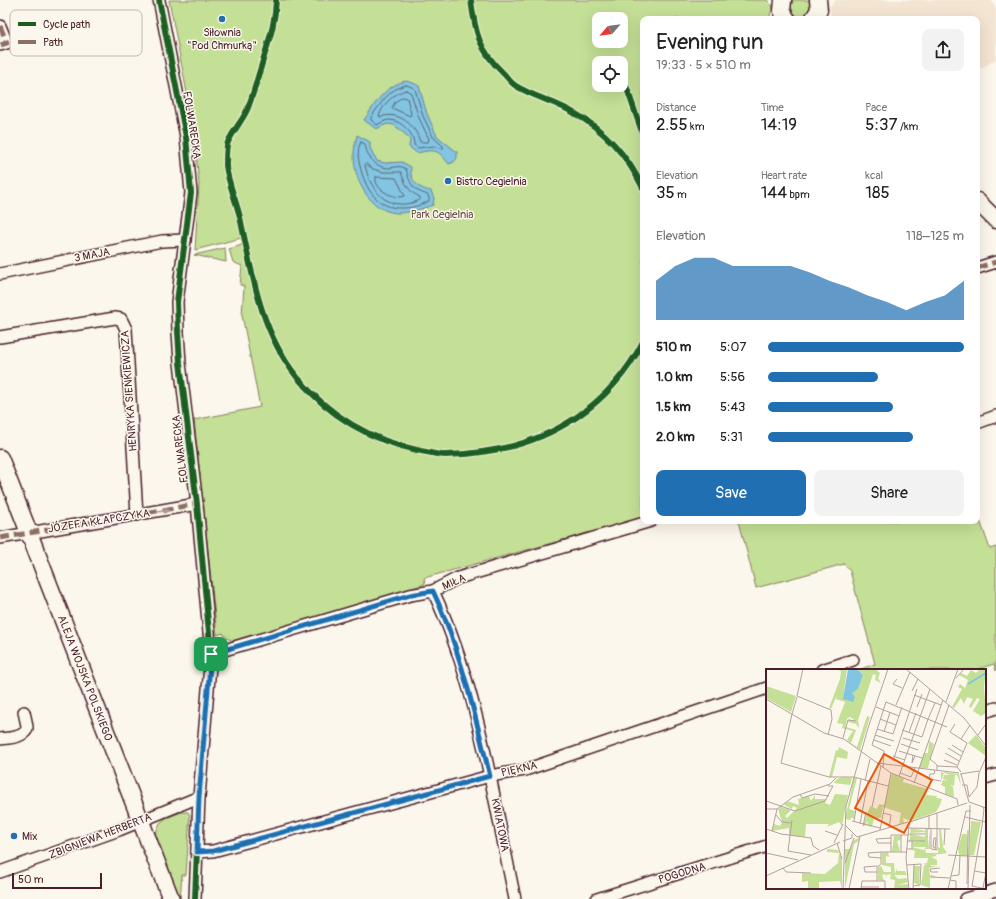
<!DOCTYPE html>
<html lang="en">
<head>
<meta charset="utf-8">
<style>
  :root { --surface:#fff; --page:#f2f2f2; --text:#202124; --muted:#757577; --accent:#1f6fb2 }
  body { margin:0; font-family:Pangolin,sans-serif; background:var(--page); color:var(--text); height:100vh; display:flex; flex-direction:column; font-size:15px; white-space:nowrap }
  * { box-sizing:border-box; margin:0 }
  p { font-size:13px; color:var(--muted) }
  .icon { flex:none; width:22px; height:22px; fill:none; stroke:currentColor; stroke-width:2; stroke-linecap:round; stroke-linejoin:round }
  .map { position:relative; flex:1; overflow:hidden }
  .panel { position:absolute; left:640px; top:16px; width:340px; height:508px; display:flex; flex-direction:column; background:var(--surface); border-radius:8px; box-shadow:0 4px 16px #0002 }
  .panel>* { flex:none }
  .needle { width:26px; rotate:242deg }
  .tools { position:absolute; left:592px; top:12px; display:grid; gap:8px }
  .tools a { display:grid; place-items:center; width:36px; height:36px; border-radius:8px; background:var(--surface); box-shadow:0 4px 16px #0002; font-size:20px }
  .scale { position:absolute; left:12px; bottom:10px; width:90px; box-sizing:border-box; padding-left:4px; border:2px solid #4a1f2b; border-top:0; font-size:11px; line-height:14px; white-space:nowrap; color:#4a1f2b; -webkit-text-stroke:3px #fbf7ec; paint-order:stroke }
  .pin { position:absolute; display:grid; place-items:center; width:34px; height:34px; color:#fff; margin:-17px; border-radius:8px; box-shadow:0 2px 6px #0006 }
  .round { display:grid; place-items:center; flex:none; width:42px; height:42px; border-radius:8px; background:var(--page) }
  .overview { display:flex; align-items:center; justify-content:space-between; height:68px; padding:0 16px }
  h1 { font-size:22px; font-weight:600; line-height:30px }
  .metrics { display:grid; grid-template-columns:repeat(3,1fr); gap:6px; height:68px; padding:4px 16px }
  .metrics div { display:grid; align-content:center }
  .metrics b { font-size:17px; font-weight:600 }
  .metrics small { font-size:11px; font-weight:400 }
  .metrics p { font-size:11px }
  .chart { height:112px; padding:8px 16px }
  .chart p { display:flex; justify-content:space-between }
  .chart svg { width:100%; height:72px; margin-top:4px; fill:var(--accent); opacity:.7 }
  .cta { display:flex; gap:8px; margin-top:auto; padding:8px 16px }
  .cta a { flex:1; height:46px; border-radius:8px; background:var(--accent); color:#fff; font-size:16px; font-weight:600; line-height:46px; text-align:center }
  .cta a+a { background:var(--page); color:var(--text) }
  ul { padding:0 16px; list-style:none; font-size:13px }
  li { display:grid; grid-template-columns:64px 48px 1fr; align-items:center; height:30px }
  li i { height:10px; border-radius:5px; background:var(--accent) }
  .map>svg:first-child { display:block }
  .built { fill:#f3e5d1 }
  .green { fill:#c4df96; stroke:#877f60; fill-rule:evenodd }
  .water { fill:#81c5e2; stroke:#6b8399 }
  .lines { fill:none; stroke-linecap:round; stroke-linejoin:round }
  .shore { stroke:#606174; stroke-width:1 }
  .street-casing { stroke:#4a1f2b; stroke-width:14 }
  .secondary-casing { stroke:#4a1f2b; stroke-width:19 }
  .street { stroke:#fbf7ec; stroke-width:11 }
  .secondary { stroke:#fbf7ec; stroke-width:16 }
  .quiet { stroke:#8d6e63; stroke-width:5; stroke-dasharray:10 5; stroke-linecap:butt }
  .cycleway-casing { stroke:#fbf7ec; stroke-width:8 }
  .cycleway { stroke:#1b5e20; stroke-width:6 }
  .oneway { fill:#ab9695 }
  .route-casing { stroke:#fff; stroke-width:8 }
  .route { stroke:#1f6fb2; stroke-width:5 }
  .poi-dot { fill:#1f6fb2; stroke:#fbf7ec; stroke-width:1.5 }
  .labels { text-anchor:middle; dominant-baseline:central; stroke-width:3; stroke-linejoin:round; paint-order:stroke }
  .poi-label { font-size:11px; fill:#4a1f2b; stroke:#fbf7ec; text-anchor:start }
  .street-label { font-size:11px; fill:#4a1f2b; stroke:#fbf7ec }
  .park-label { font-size:11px; fill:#684f46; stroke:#fbf7ec }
  .inset-river { fill:none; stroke:#81c5e2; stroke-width:2 }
  .inset-road { fill:none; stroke:#b4a19f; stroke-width:1 }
  .view { fill:#e8590c; fill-opacity:0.15; stroke:#e8590c; stroke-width:2 }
  .inset-edge { fill:none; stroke:#4a1f2b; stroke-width:2 }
  .key { fill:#fbf7ec; stroke:#c6b6b2; stroke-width:1 }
  .key-label { font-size:11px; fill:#4a1f2b }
</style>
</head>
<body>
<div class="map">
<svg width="996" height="899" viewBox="0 0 996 899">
  <rect width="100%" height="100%" fill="#fbf7ec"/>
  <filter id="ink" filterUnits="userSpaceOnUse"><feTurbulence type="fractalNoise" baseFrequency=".025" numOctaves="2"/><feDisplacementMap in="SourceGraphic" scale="8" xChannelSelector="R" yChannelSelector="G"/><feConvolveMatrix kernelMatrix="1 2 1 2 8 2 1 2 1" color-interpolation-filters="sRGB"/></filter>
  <g filter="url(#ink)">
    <!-- built -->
    <polygon class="built" points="836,0 991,0 996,9 996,59 977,71 977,19 831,19 830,6"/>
    <!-- green -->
    <g class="green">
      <path d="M169,0H767L773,6L769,19H643V518L424,578L425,584L237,642C232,640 225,639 223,633L217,635L194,420L260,407L242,315L244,286L240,285L242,266L233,262L229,249L242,245L241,238L195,250L199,184L194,129ZM599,19H621V41H599ZM599,63H621V85H599Z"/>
      <path d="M793,0H810L811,9C805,18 795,20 791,7Z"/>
      <polygon points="225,248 226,262 194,255"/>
      <polygon points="977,512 990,549 996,547 996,671 994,664 974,670 858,670 875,664 850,571 844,564 756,588 739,521 977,521"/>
      <polygon points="182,812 188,812 190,815 186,875 182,875 180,899 176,899 155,835 160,823 166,818"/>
    </g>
    <!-- water -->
    <g class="water">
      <path d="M406,81L413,83L419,86L427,114L437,136L457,152V158L454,162L449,164C437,149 436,149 417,153L409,147L410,140L404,133L394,125L387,124L376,129L364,120C376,103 384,86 406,81Z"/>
      <path d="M357,135L370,142V148L377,161L385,163L402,162L411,167C409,181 419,189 431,191L434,198L433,205C421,209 410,213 397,213C369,211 353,179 354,153C354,147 356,141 357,135Z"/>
    </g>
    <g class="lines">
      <!-- shore -->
      <g class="shore">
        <path d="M406,85L412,87L415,89L423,116L433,137L443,146V149L434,146L418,148L414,145C415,134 401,120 389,120C385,120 381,123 377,125L371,120V117C381,104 388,89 406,85Z"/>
        <path d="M406,90L411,93L419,118L429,139L428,142H420C416,126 399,110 381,117L379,116C383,104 394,93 406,90Z"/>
        <polygon points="403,97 407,98 411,114 410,116 392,108 395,102"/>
        <path d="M361,142L365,144C367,158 376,168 390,168C396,167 400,165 406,169C410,184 412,190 428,195L429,198V201C420,206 411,208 402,208C377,209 365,188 360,166C358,159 357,149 361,142Z"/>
        <path d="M366,164L373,169L383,172H401C405,183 408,192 420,197V200C390,213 371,194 365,165Z"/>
        <path d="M376,177L396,178L405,196C394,200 373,189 376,177Z"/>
      </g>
      <!-- street casing -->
      <g class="street-casing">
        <g id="street">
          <polyline points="159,0 186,137 191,193 177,302 178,332 180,363 197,504 211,654 199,797 195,899"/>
          <polyline points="0,26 7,43 0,45"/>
          <polyline points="977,268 996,262"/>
          <polyline points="0,274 162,241 185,240"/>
          <polyline points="0,337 115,318 121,319 126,329 137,515"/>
          <polyline points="977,423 996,416"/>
          <polyline points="0,538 197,504"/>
          <path d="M433,591C478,686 493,797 515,899"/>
          <polyline points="211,654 410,595 433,591 458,578 651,521"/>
          <polyline points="822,670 853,660"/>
          <polyline points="985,712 996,708"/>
          <path d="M0,739C7,738 25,738 27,728C27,724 25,717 24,712"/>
          <polyline points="985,778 996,775"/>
          <polyline points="197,852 213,851 490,776 525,770 767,688"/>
          <polyline points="0,872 119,830 199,797"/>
          <polyline points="597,899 767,846"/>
          <polyline points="966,899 996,890"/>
        </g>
      </g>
      <!-- secondary casing -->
      <g class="secondary-casing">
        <g id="secondary">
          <polyline points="783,0 782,11 787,19"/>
          <polyline points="813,19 819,10 818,0"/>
          <polyline points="977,201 996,220"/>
          <polyline points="0,458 171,899"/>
        </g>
      </g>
      <!-- street -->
      <use href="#street" class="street"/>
      <!-- secondary -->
      <use href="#secondary" class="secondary"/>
      <!-- quiet -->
      <g class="quiet">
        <polyline points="0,26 7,43 0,45"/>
        <polyline points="977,268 996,262"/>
        <polyline points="0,538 197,504"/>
        <polyline points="197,852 213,851 490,776"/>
      </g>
      <!-- cycleway casing -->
      <g class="cycleway-casing">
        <g id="cycleway">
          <polyline points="159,0 186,137 191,193 177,302 178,332 180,363 197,504 211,654 199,797 195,899"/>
          <path d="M276,0C275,27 268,42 261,67C256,82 253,96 247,110C243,120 229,136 227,145C226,151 226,160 226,166C228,182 236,201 240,217C252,273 260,331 297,377C329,416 372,441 421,451C429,452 437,455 445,455C457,455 470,454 482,452C552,443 610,405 643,342"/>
          <path d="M471,0C475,32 479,50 503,73C507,77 511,83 516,86C534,97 556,102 574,113C605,130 628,157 643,188"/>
          <polyline points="621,71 643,135"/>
        </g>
      </g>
      <!-- cycleway -->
      <use href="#cycleway" class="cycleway"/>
    </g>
    <!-- one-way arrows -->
    <defs><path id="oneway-solid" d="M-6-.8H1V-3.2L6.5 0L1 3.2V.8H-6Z"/></defs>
    <use class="oneway" href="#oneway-solid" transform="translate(163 511) rotate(-9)"/>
  </g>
  <g class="lines" filter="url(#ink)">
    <!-- route casing -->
    <g class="route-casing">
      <path id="route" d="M433,591C461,650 474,713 490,776L213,851L197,852L199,797L211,654L410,595Z"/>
    </g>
    <!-- route -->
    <use href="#route" class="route"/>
  </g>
  <!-- markers -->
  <g class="poi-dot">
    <circle cx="222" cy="19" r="4"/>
    <circle cx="448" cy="181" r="4"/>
    <circle cx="14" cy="836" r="4"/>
  </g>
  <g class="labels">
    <!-- poi labels -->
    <g class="poi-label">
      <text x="222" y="32" text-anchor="middle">Siłownia<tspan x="222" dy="13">"Pod Chmurką"</tspan></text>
      <text x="456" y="181">Bistro Cegielnia</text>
      <text x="22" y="836">Mix</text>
    </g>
    <!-- street labels -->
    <g class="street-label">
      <text transform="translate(192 125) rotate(81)">FOLWARECKA</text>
      <text transform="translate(92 255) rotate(-11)">3 MAJA</text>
      <text transform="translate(129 391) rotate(-94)">HENRYKA SIENKIEWICZA</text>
      <text transform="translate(180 449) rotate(-97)">FOLWARECKA</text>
      <text transform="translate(99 521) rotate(-9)">JÓZEFA KŁAPCZYKA</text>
      <text transform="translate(454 582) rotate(-24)">MIŁA</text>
      <text transform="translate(85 678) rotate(69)">ALEJA WOJSKA POLSKIEGO</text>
      <text transform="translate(519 769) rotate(-13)">PIĘKNA</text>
      <text transform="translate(500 825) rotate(79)">KWIATOWA</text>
      <text transform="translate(100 836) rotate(-21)">ZBIGNIEWA HERBERTA</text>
      <text transform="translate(682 873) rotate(-17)">POGODNA</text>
    </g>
    <!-- park labels -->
    <g class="park-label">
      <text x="442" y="214">Park Cegielnia</text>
    </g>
  </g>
  <!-- overview -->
  <g transform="translate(766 669)">
    <rect width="220" height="220" fill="#fbf7ec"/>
    <path d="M68,0H81L78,22L85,33L89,28L81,23L92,20L97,6L91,0H109L114,4L112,9L115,14L109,11L110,6L107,5L92,51L93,59L90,55L82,53L83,50L91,53L84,48L81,50L79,60L76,59L77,55L71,54L79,33L70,30L71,26L65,40L63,39L74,10L75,2ZM214,0H220L218,18L220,44L215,47L207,42L214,30L211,29L205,39L203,37L207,30L201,28L198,35L195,29L188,39L186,38L196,20L192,18L194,15L199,19L202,11L193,6L195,4L201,7L205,1L210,4ZM0,17L30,27L25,43L0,29ZM101,47L104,48L94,81L81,71L87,62L80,60V58L90,61L85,74L91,78ZM210,66L220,79V87L202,74ZM163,72L168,75L162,99H153L158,84H162ZM73,78L82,83L81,90L71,88L66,108H63L70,81L72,82ZM175,103L178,104L179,103L191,105H193L195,116L191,106H189L188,117L184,116L187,118L188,128L179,125V118L175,116L177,111L183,112L177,110L178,106H184L178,104L175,112ZM126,104L138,109L137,113L162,120L160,126L171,127L170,129L176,130L174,136L170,143L145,152L137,149L138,154L133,155L135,144L117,138L115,149H108L106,158L102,157L101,151L100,157L97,156L104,137L111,140L113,135L118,136ZM78,108L86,109L84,116L68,114L71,110ZM88,109H91L83,140L89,142L88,149H85L84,151L79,150ZM69,125L82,126L76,157L73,153L61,158L63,155H40L39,168L23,166V159L6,162L8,155L14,157L16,153L12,140L15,138L25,141L19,147L21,149L31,139L27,137L26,140L18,136L21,132L33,136L32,130L43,127L45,132L49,126V130H60L62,127L59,134L64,136ZM205,152L215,153L208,186H203ZM145,159L159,162V160H164L162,161V179L164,162V180H159L160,184H172V178L174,179L173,160H175L177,178L181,184L148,189L149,182L146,181V178L158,181L160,178H147L146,173H158L143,172L144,169L158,170L144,169V165L159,168V163L144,164ZM196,165H201V187L193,186L192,180ZM128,167H135L134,171L131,172L134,182L127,183L126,182ZM93,169L94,171L88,175L79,220V180H84L88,171ZM61,180L72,181L76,190V220L74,212L53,213V220H42V212L36,213V204L59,205L72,194L73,184L61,183ZM122,183L123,188L120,187V194H128L129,205L131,199V202H139L141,206H128L132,210L141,209L142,213L132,216L142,215V219L128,220L129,211L124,210L125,205L120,206L121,210L119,205L116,206L118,212L112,211V198L115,197L118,203H125V198L116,196V184ZM170,185V187L165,188L171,191V196H165V194V197H172L163,199L164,206L170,207L164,209V219L155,216L158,196L161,195H156L161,194L162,189H148ZM148,197H154L153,216L148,214Z" fill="#c4df96"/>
    <path d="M82,0H91L97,6L92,20L86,24L89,28L87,33L77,30Z" fill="#81c5e2"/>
    <path class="inset-river" d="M202,15L220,4"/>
    <path class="inset-road" d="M37,0L31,27L65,41L66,50L62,66M140,0L198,49L220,77M190,9L198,0M131,10L127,15L136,19M146,22L152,10M148,26L175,36M0,30L58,64L78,70L125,104L191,130L192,136M180,33L192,0M130,36L144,3M110,38L133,47M151,38L156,25M26,45L15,94L63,108H88L122,117M26,45L31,28M114,50L130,56M162,50L169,34M189,55L184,63L201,74L191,98M111,60L127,65L136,38M136,61L156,68L162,50M118,63L124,43M143,63L150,44M109,66L128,72M212,66L220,55M77,69L82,51L90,52M137,69L154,74M195,70L204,56M108,71L125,77M135,75L152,81M186,76L197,83M182,79L195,87M133,82L156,89M179,84L193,92M147,86L146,94L149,87M127,87L139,91M178,91L191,96M127,92L151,20M111,94L193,104M171,97L191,98L195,103M117,99L118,82L106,76L120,33L181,58M169,101L168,105H164L163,110L175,112M171,101V96L164,90L183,36M134,104L145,108L149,99M194,105L213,102M195,105L203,133M133,107L164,20M99,112L104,90M148,114L177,31M196,116H201L203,128L211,118M211,118L213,104L220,88M34,125L36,129L49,125L63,127M0,132L29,142M203,133L220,139M106,138L115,97M0,140H11L27,128L64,115L70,109M29,142L59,132L67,117H62M117,144L125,146L123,159M10,146L16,153L25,154M199,148L220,153M26,151L22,182L45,186M86,152L114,159M88,152L95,110M144,153L201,134M94,155L102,112M79,156L91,168M97,157L100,143M143,159L184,160M163,159V146M165,159V180L171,181V144M0,160L15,165L45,169L47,177L53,181M114,161L125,104M6,162L11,140M59,162L71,166M143,165H159M91,168L142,153M77,172L86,169V165M142,172H159M68,174L77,155M71,174L76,190M125,174H112L110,170L125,169M178,176L179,160M141,180H146V172M169,181L170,169H168L167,178L169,179M125,183V166H143M135,183V166M0,184L32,191M182,186L220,188M115,189L103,188L102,184L115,183M79,194L88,169M141,196L155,195L154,216L147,217M17,199L20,203L45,204M208,202L220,204M111,203H99L98,198L111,197M172,203H165L164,200L174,199M0,207L74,173M185,207L193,206L194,187M165,208L184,209M184,211L190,212V220M111,212V198L115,195V183H141M201,215L202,161M206,217L216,157L218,140L216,137M206,217L220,220M95,218H113M217,219L220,203M77,220L80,137L102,59L122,0M83,220L94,167M95,220L96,212H119V220M143,220L140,189L143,155M147,220L148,195M182,220L200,142H205M202,220L204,136"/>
    <path class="view" d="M118,85L166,111L138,164L89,139Z"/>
    <rect width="220" height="220" class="inset-edge"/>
  </g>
  <!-- legend -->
  <rect x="10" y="10" width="132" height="46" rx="6" class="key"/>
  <rect x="18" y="22" width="18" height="4" fill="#1b5e20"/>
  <rect x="18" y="40" width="18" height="4" fill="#8d6e63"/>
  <g class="key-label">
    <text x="43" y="28">Cycle path</text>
    <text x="43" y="46">Path</text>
  </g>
</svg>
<div class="tools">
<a><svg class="needle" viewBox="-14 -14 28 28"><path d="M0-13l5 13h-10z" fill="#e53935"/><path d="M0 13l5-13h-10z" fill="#757577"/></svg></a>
<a><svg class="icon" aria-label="locate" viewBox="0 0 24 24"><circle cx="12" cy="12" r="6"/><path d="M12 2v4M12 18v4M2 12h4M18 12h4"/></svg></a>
</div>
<div class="scale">50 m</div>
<div class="pin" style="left:211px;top:654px;background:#1e9e55"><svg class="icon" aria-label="arrive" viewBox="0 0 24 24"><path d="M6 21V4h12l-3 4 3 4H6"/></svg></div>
<section class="panel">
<div class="overview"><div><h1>Evening run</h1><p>19:33 · 5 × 510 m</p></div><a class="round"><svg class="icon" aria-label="share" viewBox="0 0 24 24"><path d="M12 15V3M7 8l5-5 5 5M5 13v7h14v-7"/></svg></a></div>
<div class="metrics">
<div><p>Distance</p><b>2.55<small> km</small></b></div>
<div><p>Time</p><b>14:19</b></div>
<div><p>Pace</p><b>5:37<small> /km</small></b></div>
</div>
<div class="metrics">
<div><p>Elevation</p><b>35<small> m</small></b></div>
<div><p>Heart rate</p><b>144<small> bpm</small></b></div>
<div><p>kcal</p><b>185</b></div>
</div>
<div class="chart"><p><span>Elevation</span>118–125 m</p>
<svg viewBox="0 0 160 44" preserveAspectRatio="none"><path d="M0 44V20L10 11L20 6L30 6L40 11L50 11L60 11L70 11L80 15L90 20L100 24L110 29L120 33L130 38L140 33L150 29L160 20V44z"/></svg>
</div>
<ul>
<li><b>510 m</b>5:07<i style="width:100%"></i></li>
<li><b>1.0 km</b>5:56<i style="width:56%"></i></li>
<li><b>1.5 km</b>5:43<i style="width:64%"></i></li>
<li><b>2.0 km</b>5:31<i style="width:74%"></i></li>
</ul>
<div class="cta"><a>Save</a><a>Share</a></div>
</section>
</div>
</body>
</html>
